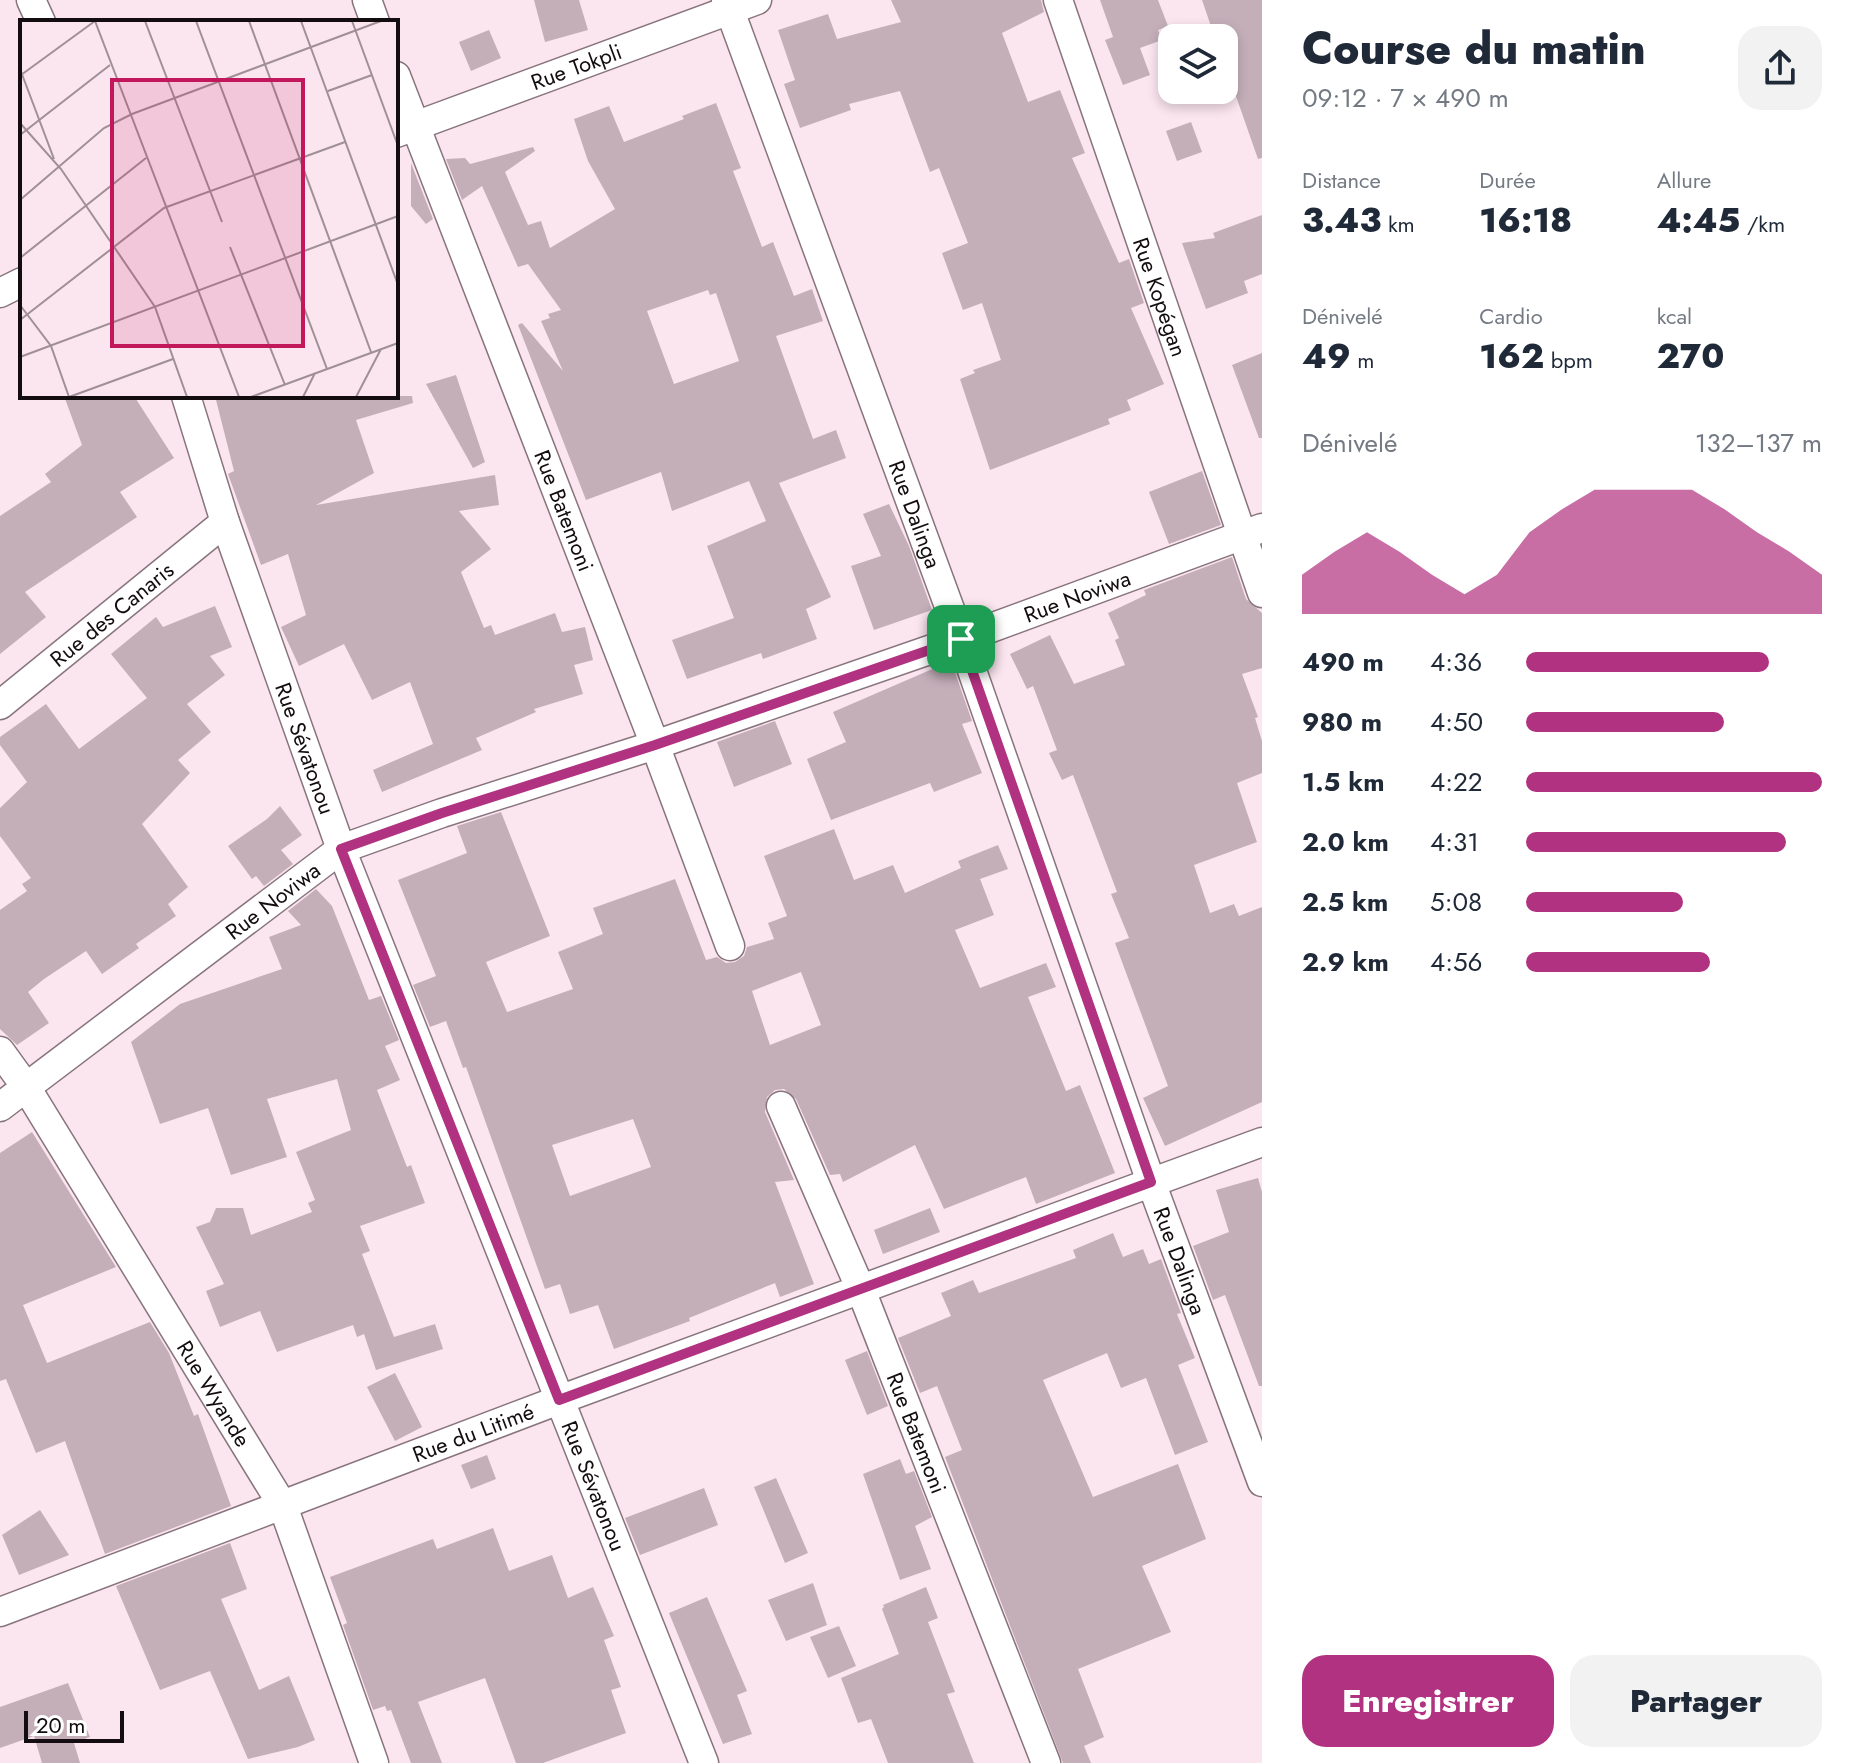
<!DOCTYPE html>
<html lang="fr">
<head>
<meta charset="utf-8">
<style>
  :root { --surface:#fff; --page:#f2f2f3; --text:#1f2937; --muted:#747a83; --accent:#b13280 }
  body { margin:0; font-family:Jost,sans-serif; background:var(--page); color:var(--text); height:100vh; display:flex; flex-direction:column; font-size:30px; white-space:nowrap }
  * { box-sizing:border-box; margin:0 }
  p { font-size:26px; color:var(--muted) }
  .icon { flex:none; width:44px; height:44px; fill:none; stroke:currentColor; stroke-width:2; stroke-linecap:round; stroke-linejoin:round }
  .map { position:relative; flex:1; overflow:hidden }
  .side { display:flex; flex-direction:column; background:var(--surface); width:600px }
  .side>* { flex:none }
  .buttons { position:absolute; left:1158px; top:24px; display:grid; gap:16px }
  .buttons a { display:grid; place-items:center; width:80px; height:80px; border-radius:16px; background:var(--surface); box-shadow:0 4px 12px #0003; font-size:40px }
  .scale { position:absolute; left:24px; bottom:20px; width:100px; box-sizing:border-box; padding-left:8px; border:4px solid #140d10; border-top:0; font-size:22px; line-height:28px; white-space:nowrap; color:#140d10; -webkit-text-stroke:6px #fff; paint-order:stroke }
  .pin { position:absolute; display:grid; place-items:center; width:68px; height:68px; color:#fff; margin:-34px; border-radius:16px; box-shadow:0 4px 12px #0006 }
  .round { display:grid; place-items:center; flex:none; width:84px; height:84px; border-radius:24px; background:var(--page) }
  .summary { display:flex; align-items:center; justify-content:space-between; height:136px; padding:0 40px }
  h1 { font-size:44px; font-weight:800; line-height:60px }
  .stats { display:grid; grid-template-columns:repeat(3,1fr); gap:12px; height:136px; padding:8px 40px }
  .stats div { display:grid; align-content:center }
  .stats b { font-size:34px; font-weight:800 }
  .stats small { font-size:22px; font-weight:400 }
  .stats p { font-size:22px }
  .chart { height:224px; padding:16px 40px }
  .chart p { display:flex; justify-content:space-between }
  .chart svg { width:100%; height:144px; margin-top:8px; fill:var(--accent); opacity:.7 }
  .button { display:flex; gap:16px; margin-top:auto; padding:16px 40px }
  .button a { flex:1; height:92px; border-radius:24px; background:var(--accent); color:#fff; font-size:32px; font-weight:800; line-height:92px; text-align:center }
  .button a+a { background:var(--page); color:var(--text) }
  ul { padding:0 40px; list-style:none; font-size:26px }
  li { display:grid; grid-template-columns:128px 96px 1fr; align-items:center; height:60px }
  li i { height:20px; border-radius:10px; background:var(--accent) }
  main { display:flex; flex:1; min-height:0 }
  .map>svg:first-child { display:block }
  .building { fill:#c4afb9; fill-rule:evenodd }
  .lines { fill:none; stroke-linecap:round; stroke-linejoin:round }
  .street-casing { stroke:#87747d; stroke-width:31 }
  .street { stroke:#fff; stroke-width:28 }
  .route-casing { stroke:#fff; stroke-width:16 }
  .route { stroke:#b13280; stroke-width:10 }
  .labels { text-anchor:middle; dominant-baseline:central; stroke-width:7; stroke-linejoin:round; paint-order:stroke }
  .street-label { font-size:22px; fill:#140d10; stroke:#fff }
  .inset-road { fill:none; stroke:#9f8f96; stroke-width:2 }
  .view { fill:#c2185b; fill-opacity:0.15; stroke:#c2185b; stroke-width:4 }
  .inset-edge { fill:none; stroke:#140d10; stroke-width:4 }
</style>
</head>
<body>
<main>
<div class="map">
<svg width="1262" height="1763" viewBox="0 0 1262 1763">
  <rect width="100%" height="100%" fill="#fbe5ef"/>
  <!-- building -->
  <g class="building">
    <polygon points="534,0 579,0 588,30 545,42"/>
    <polygon points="891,0 1041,0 1044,12 1002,33 1028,102 1060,90 1085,153 1072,158 1119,263 1129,259 1144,303 1131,308 1164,384 1127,400 1131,410 1108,419 1110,424 990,470 960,379 975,373 973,370 1001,360 982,303 963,310 942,253 968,243 939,168 930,172 900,91 849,104 851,110 800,128 784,84 795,80 778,30 828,14 837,39 901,22"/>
    <polygon points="1100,0 1158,0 1168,26 1158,30 1162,40 1140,48 1150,75 1123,85 1105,40 1113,37"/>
    <polygon points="1202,0 1262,0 1262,158 1258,159 1224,62 1224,38 1215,38"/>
    <polygon points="489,30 501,58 471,71 459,42"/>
    <path d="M716,103L741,168L733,171L762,247L773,242L794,296L812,289L823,321L776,336L813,439L836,430L846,458L779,483L831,597L806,609L817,639L763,659L761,653L687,679L672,640L734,618L707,546L766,521L749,481L672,511L661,472L586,500L518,325L522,323L563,371L541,321L550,318L548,314L561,310L528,264L518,267L482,186L462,200L446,159L465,158L470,164L533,147L535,151L505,172L528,225L541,221L550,248L615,209L588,161L574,119L609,106L624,142L684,119L682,116ZM708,290L710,295L716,293L739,361L674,384L647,311Z"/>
    <polygon points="1191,122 1202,152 1177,161 1166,131"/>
    <polygon points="411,163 433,219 426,224 411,206"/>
    <polygon points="1262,215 1262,274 1244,281 1248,293 1206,309 1182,243 1215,238 1213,233"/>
    <polygon points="1262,353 1262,438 1259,438 1232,365"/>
    <polygon points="456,375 485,462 473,468 426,384"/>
    <polygon points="64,396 134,396 174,458 120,492 137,517 25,592 46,617 0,654 0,516 51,482 45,474 82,445"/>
    <polygon points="215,396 412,396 413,403 356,420 374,473 316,505 495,475 499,505 459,511 491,549 461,572 484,628 491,625 495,635 555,613 562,632 585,627 593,660 574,665 583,694 534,709 536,712 476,738 482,750 382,792 373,770 433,744 410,682 372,700 344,644 299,666 281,627 306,615 288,554 261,565 228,474 234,471"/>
    <polygon points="1202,471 1221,525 1169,544 1149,492"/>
    <polygon points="889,504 909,546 932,610 874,630 851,566 881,556 863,514"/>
    <polygon points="1232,557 1246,599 1262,613 1262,668 1242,674 1258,717 1255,718 1262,741 1262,773 1237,783 1257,842 1194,865 1210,913 1234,904 1239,916 1262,907 1262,1102 1165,1146 1143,1098 1168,1086 1115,943 1129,938 1111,894 1117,892 1073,775 1062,780 1049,753 1057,750 1033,686 1027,689 1010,654 1050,635 1074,684 1125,665 1115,640 1119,638 1108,613 1146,595 1144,590"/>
    <polygon points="215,606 232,647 210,656 225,675 187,704 211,732 178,760 190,773 142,824 188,887 168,904 176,916 136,944 139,948 102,974 86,951 44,979 28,992 49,1023 17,1045 0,1029 0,910 27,891 22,884 31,878 0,836 0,808 27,782 0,745 0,737 46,704 79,749 147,698 111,654 156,617 163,627"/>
    <polygon points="951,661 972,721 962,724 982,773 934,792 930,783 831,820 807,759 846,742 833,712"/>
    <polygon points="775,721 792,764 734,787 717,742"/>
    <polygon points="280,806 302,835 281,850 293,864 264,886 256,876 252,879 228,846 267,819"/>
    <path d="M501,812L550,936L486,962L507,1012L573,989L558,952L603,934L593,908L675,879L706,960L717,957L726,963L735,962L744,956L747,947L774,939L768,923L787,916L764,856L834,829L854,880L893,865L905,893L961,868L958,861L998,845L1008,869L980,879L994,915L955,930L980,988L1046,963L1056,987L1028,997L1066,1091L1080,1085L1115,1173L1036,1204L1026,1177L944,1209L915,1145L843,1182L840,1174L830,1175L796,1099L784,1089L775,1090L767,1097L765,1112L794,1180L775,1182L814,1284L780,1297L775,1283L689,1318L690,1321L614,1349L598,1305L570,1314L560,1284L545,1289L466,1067L463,1068L446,1021L430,1027L413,985L436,976L398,880L467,853L457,826ZM801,972L821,1025L770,1045L752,991ZM633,1119L651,1167L570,1196L552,1145Z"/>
    <polygon points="316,889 332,906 369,1000 381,996 399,1040 385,1046 400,1080 377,1090 407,1167 411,1165 425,1203 360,1226 370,1251 362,1254 394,1337 435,1324 443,1349 376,1370 364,1334 357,1337 353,1325 277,1352 260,1311 220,1327 206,1291 224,1284 196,1227 210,1222 216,1208 243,1208 251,1235 312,1212 308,1203 315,1200 296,1152 351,1130 337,1079 267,1099 287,1157 231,1175 208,1108 160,1124 131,1042 180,1004 282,969 269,937 301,925 288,911"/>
    <polygon points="32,1132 116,1267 23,1305 47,1363 150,1322 169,1353 194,1416 198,1414 231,1506 105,1554 65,1441 36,1453 6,1379 0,1381 0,1153"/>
    <polygon points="1258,1178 1262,1192 1262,1386 1259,1386 1225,1295 1213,1300 1193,1246 1229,1232 1216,1190"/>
    <polygon points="930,1208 940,1232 883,1254 874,1230"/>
    <polygon points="1113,1233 1123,1257 1143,1249 1149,1264 1161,1259 1181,1313 1177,1314 1195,1358 1178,1365 1208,1442 1175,1455 1146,1378 1121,1388 1107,1353 1043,1380 1093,1497 1178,1464 1206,1539 1142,1566 1171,1632 1078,1669 1104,1737 1084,1746 1091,1763 1063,1763 945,1457 962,1450 937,1386 920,1393 898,1338 951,1316 941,1293 973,1280 979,1293 1076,1258 1073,1250"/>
    <polygon points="867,1351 888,1406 867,1415 845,1360"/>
    <polygon points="395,1373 422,1427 395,1441 367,1387"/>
    <polygon points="487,1455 496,1479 471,1489 461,1465"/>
    <polygon points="900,1459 906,1474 914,1471 932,1517 915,1526 931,1569 900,1580 863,1474"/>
    <polygon points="776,1478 808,1553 785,1563 754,1487"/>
    <polygon points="704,1488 718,1525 640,1555 625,1518"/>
    <polygon points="40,1510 69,1555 19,1575 2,1535"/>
    <polygon points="493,1528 509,1571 552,1555 568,1598 593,1587 614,1636 604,1640 621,1687 611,1690 626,1733 543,1763 516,1763 485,1678 418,1702 442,1763 411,1763 391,1710 387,1711 385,1706 373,1710 343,1625 347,1623 330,1577 433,1539 437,1549"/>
    <polygon points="230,1543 247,1589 221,1599 259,1690 289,1676 315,1740 298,1747 248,1759 210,1671 160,1690 116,1586"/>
    <polygon points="813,1583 827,1625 786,1641 768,1600"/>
    <polygon points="926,1587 938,1618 928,1622 955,1692 947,1694 974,1763 888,1763 871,1719 858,1723 841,1678 899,1654 882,1609 884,1607 883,1605"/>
    <polygon points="707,1597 747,1691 737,1695 752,1734 723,1744 669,1613"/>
    <polygon points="839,1626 856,1666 828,1678 810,1637"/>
    <polygon points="68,1683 90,1737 74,1743 80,1763 42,1763 34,1736 0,1748 0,1707"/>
  </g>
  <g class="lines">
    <!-- street casing -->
    <g class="street-casing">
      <g id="street">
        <polyline points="31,0 41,22"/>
        <polyline points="367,0 375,22"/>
        <path id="s1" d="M726,0L961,639L1151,1182L1262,1482"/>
        <path id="s2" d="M1058,0L1262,593"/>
        <path id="s3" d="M396,76L655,745L730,946"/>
        <path id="s4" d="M396,133L757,0"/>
        <polyline points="0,293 22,282"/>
        <path id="s5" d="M186,396L225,522L341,849L704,1763"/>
        <path id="s6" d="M0,705L225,522"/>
        <path id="s7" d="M0,1051L26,1087L283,1506L374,1763"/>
        <path id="s8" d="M781,1106L861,1290L1046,1763"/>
        <path id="s9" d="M0,1107L341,849L442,813L655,745L961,639L1262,528"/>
        <path id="s10" d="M0,1612L559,1400L1262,1142"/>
      </g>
    </g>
    <!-- street -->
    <use href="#street" class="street"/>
  </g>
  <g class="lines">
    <!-- route casing -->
    <g class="route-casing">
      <polygon id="route" points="961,639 1151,1182 559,1400 341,849 442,813 655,745"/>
    </g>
    <!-- route -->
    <use href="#route" class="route"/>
  </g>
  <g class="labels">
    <!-- street labels -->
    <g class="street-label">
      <text stroke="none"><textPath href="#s4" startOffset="192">Rue Tokpli</textPath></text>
      <text stroke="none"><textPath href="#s2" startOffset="314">Rue Kopégan</textPath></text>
      <text stroke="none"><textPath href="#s3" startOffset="466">Rue Batemoni</textPath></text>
      <text stroke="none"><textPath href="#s1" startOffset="548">Rue Dalinga</textPath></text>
      <text stroke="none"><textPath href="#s9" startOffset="1206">Rue Noviwa</textPath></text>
      <text stroke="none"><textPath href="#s6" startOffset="144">Rue des Canaris</textPath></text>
      <text stroke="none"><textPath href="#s5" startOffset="372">Rue Sévatonou</textPath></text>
      <text stroke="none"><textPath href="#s9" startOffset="342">Rue Noviwa</textPath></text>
      <text stroke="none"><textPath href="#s1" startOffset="1340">Rue Dalinga</textPath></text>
      <text stroke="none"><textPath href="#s7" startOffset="404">Rue Wyande</textPath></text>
      <text stroke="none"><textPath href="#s10" startOffset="506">Rue du Litimé</textPath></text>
      <text stroke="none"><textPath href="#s8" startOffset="354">Rue Batemoni</textPath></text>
      <text stroke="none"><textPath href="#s5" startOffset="1164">Rue Sévatonou</textPath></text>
    </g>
  </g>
  <!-- overview -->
  <g transform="translate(20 20)">
    <rect width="378" height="378" fill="#fbe5ef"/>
    <path class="inset-road" d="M75,1L219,377M125,1L202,202M176,1L307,349M229,1L351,332M281,1L378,265M332,1L378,126M0,49L34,139M1,55L75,1M308,71L352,55M0,103L41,149L135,287L167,377M0,115L90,45M0,180L84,108L112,94L361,1M210,227L265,365M0,238L126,138M0,285L31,326L49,377M0,300L144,188L325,122M0,337L378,196M49,377L153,339M231,377L378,323M283,377L295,353M336,377L361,329"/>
    <path class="view" d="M92,60H283V326H92Z"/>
    <rect width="378" height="378" class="inset-edge"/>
  </g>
</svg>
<div class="buttons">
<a><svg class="icon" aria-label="layers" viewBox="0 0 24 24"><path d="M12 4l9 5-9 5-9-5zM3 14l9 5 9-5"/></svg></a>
</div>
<div class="scale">20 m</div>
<div class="pin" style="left:961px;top:639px;background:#1e9e55"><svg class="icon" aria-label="arrive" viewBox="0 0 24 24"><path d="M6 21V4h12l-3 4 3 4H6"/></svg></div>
</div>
<section class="side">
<div class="summary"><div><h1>Course du matin</h1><p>09:12 · 7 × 490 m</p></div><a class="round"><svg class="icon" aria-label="share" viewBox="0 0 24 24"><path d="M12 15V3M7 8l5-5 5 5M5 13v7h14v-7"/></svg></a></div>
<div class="stats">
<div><p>Distance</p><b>3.43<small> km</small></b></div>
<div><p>Durée</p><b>16:18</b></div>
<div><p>Allure</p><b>4:45<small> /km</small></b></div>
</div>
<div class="stats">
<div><p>Dénivelé</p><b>49<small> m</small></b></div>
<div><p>Cardio</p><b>162<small> bpm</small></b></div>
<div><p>kcal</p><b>270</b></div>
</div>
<div class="chart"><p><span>Dénivelé</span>132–137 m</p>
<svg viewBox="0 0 160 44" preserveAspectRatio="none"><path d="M0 44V32L10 25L20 19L30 25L40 32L50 38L60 32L70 19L80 12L90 6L100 6L110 6L120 6L130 12L140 19L150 25L160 32V44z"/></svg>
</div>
<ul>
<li><b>490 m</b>4:36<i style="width:82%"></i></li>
<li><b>980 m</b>4:50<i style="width:67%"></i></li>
<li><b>1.5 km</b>4:22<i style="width:100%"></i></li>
<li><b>2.0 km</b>4:31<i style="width:88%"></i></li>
<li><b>2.5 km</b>5:08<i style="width:53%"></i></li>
<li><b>2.9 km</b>4:56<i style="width:62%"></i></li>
</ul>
<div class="button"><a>Enregistrer</a><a>Partager</a></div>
</section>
</main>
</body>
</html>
